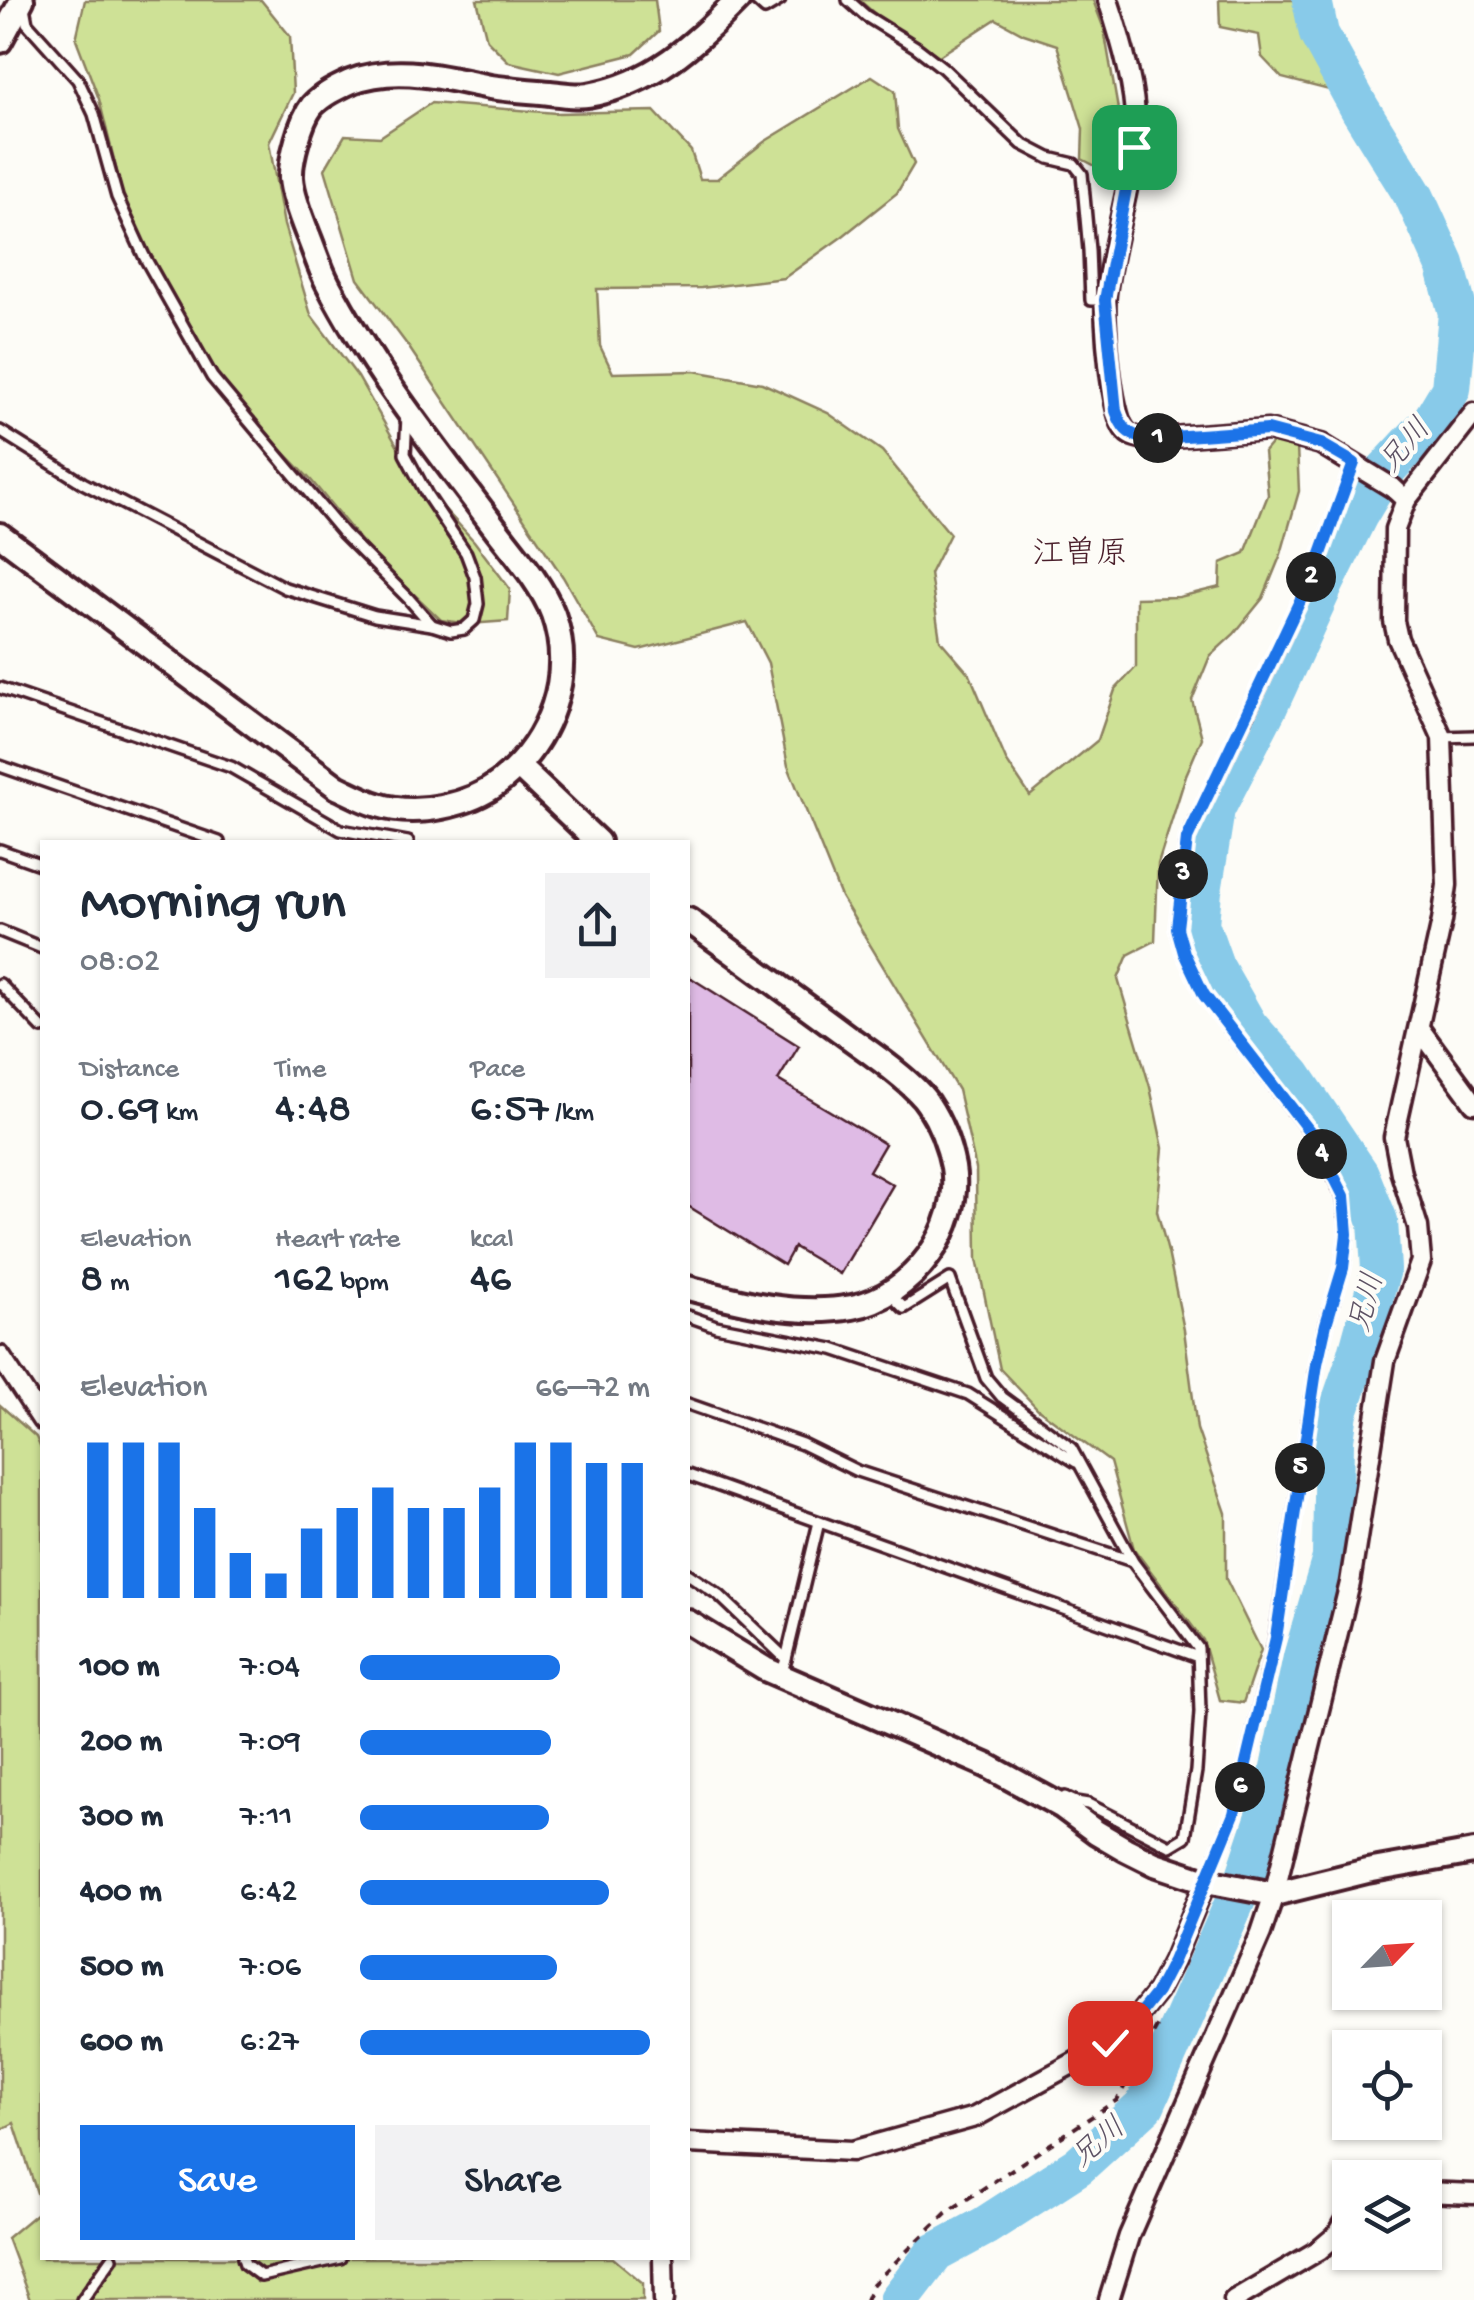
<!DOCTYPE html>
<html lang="en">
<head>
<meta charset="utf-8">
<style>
  :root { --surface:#fff; --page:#f2f2f3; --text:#1f2937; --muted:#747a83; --accent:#1a73e8 }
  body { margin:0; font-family:"Gochi Hand","Klee One",sans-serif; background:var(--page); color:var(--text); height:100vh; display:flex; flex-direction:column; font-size:38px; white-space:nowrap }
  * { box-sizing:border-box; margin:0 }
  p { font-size:32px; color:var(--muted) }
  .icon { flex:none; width:55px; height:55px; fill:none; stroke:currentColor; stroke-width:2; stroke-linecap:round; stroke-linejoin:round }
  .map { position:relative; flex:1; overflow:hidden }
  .side { position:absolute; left:40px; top:840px; width:650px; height:1420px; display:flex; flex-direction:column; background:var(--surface); border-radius:0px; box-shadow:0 2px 8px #0004 }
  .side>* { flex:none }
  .needle { width:65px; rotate:65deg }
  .fabs { position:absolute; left:1332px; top:1900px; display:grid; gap:20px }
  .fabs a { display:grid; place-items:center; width:110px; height:110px; border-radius:0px; background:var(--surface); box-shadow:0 2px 8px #0004; font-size:50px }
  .pin { position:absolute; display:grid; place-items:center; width:85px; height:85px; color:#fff; margin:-42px; border-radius:20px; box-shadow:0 5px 15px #0006 }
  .km { position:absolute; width:50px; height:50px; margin:-25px; border-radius:50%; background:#222; color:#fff; font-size:28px; line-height:50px; text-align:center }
  .round { display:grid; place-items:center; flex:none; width:105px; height:105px; border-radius:0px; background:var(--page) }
  .headline { display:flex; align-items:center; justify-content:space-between; height:170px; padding:0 40px }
  h1 { font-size:55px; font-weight:600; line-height:75px }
  .metrics { display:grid; grid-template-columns:repeat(3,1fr); gap:15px; height:170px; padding:10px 40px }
  .metrics div { display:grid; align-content:center }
  .metrics b { font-size:42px; font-weight:600 }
  .metrics small { font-size:28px; font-weight:400 }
  .metrics p { font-size:28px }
  .chart { height:280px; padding:20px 40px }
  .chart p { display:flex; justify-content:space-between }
  .chart svg { width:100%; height:180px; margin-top:10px; stroke:var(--accent); stroke-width:6 }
  .action { display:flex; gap:20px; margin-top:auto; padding:20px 40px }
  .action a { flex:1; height:115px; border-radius:0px; background:var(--accent); color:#fff; font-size:40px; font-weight:600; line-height:115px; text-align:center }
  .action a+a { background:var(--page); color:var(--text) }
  ul { padding:0 40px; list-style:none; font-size:32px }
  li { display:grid; grid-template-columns:160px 120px 1fr; align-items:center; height:75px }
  li i { height:25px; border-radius:12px; background:var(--accent) }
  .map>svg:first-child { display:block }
  .green { fill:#cee196; stroke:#8c8060; stroke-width:2.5 }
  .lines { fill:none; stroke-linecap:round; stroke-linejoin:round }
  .river { stroke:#88cae9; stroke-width:40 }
  .building { fill:#dfbbe5; stroke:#4a1f2b; stroke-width:2.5 }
  .service-casing { stroke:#4a1f2b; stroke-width:16 }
  .minor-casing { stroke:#4a1f2b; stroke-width:25 }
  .tertiary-casing { stroke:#4a1f2b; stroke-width:30 }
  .path { stroke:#4a1f2b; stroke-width:4; stroke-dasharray:8 8; stroke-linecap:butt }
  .service { stroke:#fdfcf7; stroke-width:9 }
  .minor { stroke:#fdfcf7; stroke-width:18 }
  .tertiary { stroke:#fdfcf7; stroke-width:22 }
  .route-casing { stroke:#fff; stroke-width:20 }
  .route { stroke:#1a73e8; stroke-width:12 }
  .labels { text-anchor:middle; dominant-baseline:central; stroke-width:8; stroke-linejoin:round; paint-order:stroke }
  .water-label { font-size:30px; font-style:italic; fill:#5d5264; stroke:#fdfcf7 }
  .quarter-label { font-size:32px; fill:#4a1f2b; stroke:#fdfcf7 }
</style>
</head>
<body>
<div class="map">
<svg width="1474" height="2300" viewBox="0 0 1474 2300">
  <rect width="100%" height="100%" fill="#fdfcf7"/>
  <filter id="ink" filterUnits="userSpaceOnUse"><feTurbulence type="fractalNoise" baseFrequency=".01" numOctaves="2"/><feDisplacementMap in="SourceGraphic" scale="20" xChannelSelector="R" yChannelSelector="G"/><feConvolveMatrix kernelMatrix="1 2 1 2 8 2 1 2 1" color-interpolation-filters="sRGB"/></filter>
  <g filter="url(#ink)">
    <!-- green -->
    <g class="green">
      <polygon points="85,0 261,0 290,36 293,93 269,143 284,225 311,315 358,377 415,477 474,541 510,589 508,621 469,624 441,620 372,554 311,480 240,407 216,373 153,271 123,196 99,99 76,39"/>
      <polygon points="477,0 655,0 659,31 634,54 559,73 509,62 487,40"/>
      <polygon points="859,0 1093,0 1104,29 1124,144 1105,171 1082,159 1083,129 1057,45 1024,34 996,19 939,56 881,19"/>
      <polygon points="1219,0 1301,0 1305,35 1331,72 1329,90 1282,78 1262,57 1259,35 1220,27"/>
      <polygon points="872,76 895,91 898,129 914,164 897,193 843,236 784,278 701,288 597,289 600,346 613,373 694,371 762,383 828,413 882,451 950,534 930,574 940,640 970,675 1006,760 1030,796 1098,740 1115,690 1136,667 1136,598 1179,597 1220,587 1221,563 1245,553 1268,495 1264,452 1275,439 1297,447 1299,491 1281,554 1263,598 1234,634 1210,656 1192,700 1202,738 1186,775 1158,864 1155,941 1128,955 1118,979 1150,1087 1163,1148 1157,1211 1168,1252 1184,1330 1197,1429 1226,1513 1226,1579 1261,1650 1243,1703 1220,1700 1203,1640 1134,1549 1110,1462 1038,1409 1000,1369 977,1259 976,1169 958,1090 841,897 788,766 768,663 747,622 639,650 599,640 563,577 408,346 358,279 325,169 345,135 380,137 431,103 556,113 654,111 691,151 700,179 717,179 764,142"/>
      <polygon points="0,1405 36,1437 42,1451 42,2208 14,2123 0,2130"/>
      <polygon points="42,2209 42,2258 613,2258 643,2283 643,2300 30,2300 7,2238"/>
    </g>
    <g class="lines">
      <!-- river -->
      <polyline class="river" points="899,2300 935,2253 985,2226 1078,2166 1145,2105 1245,1879 1277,1783 1303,1657 1332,1558 1334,1439 1338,1412 1357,1357 1381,1269 1378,1221 1359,1174 1292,1075 1248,1026 1214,966 1199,924 1202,891 1215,809 1269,704 1324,584 1358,515 1383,473 1433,419 1451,389 1458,313 1445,264 1415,198 1360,109 1319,34 1312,0"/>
    </g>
    <!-- building -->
    <polygon class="building" points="688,976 799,1046 778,1080 885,1144 869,1171 893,1185 840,1274 794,1247 784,1265 688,1206"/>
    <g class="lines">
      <!-- service casing -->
      <g class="service-casing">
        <g id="service">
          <polyline points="755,0 765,9 780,0"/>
          <polyline points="848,0 866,16 916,47 943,68 1022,144 1049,158 1074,164 1082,174 1089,250 1091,300 1105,300"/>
          <polyline points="24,7 27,23 78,80 94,114 117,197 144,256 212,377 343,533 408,598 432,625"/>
          <polyline points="0,431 83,483 285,588 375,616 432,625 451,631 464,629 474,620 478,604 475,577 466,553 427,495 405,454 407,417"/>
          <polyline points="0,688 231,767 341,830 408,842"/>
          <polyline points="1442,737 1474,736"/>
          <polyline points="0,766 219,842"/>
          <polyline points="0,850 42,865"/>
          <polyline points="0,931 42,948"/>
          <polyline points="0,984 42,1028"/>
          <polyline points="890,1294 904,1308 950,1279 986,1378 1002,1397 1071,1448 1133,1562 1198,1648 1200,1712 1196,1771 1185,1837 1170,1846 1088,1804 1076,1802 1065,1797"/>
          <polyline points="688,1316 716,1326 833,1349 968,1394 1076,1462"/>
          <polyline points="688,1404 802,1444 857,1471 1132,1561"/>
          <polyline points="688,1475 1198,1657"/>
          <polyline points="688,1574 719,1595 786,1659 781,1675"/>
          <polyline points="786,1659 819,1522"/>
          <polyline points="1207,1878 1234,1814 1275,1638 1317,1364 1326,1324 1343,1268 1347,1234 1343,1196 1313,1137 1204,995 1184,953 1177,929 1187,839 1247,716 1317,565 1354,463"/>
          <polyline points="243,2258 245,2264 261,2276 340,2258"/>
          <polyline points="82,2300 112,2258"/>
        </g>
      </g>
      <!-- minor casing -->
      <g class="minor-casing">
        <g id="minor">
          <path d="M1108,0C1119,33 1135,85 1135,120C1135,179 1113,236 1106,294C1103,317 1111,414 1125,430C1130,437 1137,437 1145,439L1268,430L1321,444L1393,488L1406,500"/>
          <polyline points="1419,1028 1474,1103"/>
          <polyline points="0,1356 42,1420"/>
          <polyline points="688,2143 852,2151 975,2117 1110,2043 1137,2017 1157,1992 1173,1961 1206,1881"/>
          <polyline points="1425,2192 1474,2194"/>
          <polyline points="663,2258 664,2300"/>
          <polyline points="1109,2300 1129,2236 1261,1933 1274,1894 1350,1583 1385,1361 1421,1261 1418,1227 1401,1173 1394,1137 1442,921 1447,885 1442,737 1398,639 1394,621 1395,529 1406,500 1474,413"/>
          <polyline points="1234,2300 1319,2250 1338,2234 1350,2213"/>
        </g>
      </g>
      <!-- tertiary casing -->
      <g class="tertiary-casing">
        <g id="tertiary">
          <polyline points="0,41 22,0"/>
          <path d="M0,535L337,787C350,793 364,801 378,805C416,817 469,806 500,782C550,742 575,676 553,614C541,582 510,548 490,521C433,445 372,369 328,284C320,269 315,252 308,235C302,220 292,194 291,178C290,160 301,120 312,106C322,95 337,88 350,82C397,64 443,78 490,87C510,90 531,91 550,93C562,94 576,97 588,95C652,84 694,45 738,0"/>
          <polyline points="519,767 598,842"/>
          <path d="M688,920C741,958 794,997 847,1036C868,1051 915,1083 928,1104C940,1122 949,1146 953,1167C963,1228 912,1296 852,1307C797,1317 740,1302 688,1288"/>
          <polyline points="688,1622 765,1669 988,1766 1061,1806 1096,1832 1125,1849 1155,1864 1206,1881 1274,1894 1367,1871 1474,1852"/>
        </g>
      </g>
      <!-- path -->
      <polyline class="path" points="866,2300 873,2284 946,2213 1117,2100 1158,2025"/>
      <!-- service -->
      <use href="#service" class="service"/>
      <!-- minor -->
      <use href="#minor" class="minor"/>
      <!-- tertiary -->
      <use href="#tertiary" class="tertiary"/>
    </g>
  </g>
  <g class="lines" filter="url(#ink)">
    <!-- route casing -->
    <g class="route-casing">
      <path id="route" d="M1110,2043L1137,2017L1157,1992L1173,1961L1234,1814L1276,1638L1317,1364L1326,1324L1343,1268L1347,1234L1344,1196L1314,1137L1204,995L1184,953L1177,928L1187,839L1317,565L1354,463L1321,444L1268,430L1145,439C1127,434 1122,428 1116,411L1105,300L1134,147"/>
    </g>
    <!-- route -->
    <use href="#route" class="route"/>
  </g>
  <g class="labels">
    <!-- water labels -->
    <g class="water-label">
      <text transform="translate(1407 447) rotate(-49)">兄川</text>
      <text transform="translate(1369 1303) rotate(-75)">兄川</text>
      <text transform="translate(1100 2144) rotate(-40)">兄川</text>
    </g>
    <!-- quarter labels -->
    <g class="quarter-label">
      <text x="1080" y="556">江曽原</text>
    </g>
  </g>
</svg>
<div class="fabs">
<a><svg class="needle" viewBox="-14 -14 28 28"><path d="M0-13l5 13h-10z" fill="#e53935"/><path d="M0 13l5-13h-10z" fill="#747a83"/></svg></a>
<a><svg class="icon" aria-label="locate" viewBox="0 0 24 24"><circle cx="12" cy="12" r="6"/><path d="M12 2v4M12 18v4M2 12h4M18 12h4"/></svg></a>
<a><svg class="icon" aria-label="layers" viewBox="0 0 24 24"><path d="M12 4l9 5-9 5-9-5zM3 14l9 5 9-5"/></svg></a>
</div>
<div class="pin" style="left:1134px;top:147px;background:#1e9e55"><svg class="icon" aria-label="arrive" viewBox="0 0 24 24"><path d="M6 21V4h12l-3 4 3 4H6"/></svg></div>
<div class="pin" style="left:1110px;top:2043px;background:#d93025"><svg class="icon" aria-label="check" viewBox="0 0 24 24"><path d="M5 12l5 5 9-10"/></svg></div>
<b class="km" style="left:1158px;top:438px">1</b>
<b class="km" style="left:1311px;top:577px">2</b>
<b class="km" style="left:1183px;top:874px">3</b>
<b class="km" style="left:1322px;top:1154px">4</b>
<b class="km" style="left:1300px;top:1468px">5</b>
<b class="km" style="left:1240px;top:1787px">6</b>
<section class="side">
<div class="headline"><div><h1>Morning run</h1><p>08:02</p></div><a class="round"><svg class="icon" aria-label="share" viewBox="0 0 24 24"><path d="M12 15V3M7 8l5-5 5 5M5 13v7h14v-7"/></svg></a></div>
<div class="metrics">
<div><p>Distance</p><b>0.69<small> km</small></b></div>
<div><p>Time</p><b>4:48</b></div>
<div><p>Pace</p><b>6:57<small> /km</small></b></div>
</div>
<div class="metrics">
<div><p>Elevation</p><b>8<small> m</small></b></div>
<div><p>Heart rate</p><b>162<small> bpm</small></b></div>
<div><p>kcal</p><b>46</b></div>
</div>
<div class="chart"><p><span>Elevation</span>66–72 m</p>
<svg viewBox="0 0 160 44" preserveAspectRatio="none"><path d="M5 44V6M15 44V6M25 44V6M35 44V22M45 44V33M55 44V38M65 44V27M75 44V22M85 44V17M95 44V22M105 44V22M115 44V17M125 44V6M135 44V6M145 44V11M155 44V11"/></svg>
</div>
<ul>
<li><b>100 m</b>7:04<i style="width:69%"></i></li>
<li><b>200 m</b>7:09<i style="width:66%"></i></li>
<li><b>300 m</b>7:11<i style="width:65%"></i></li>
<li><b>400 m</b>6:42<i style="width:86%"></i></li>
<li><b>500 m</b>7:06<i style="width:68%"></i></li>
<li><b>600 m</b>6:27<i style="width:100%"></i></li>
</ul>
<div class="action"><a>Save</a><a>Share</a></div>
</section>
</div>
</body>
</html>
